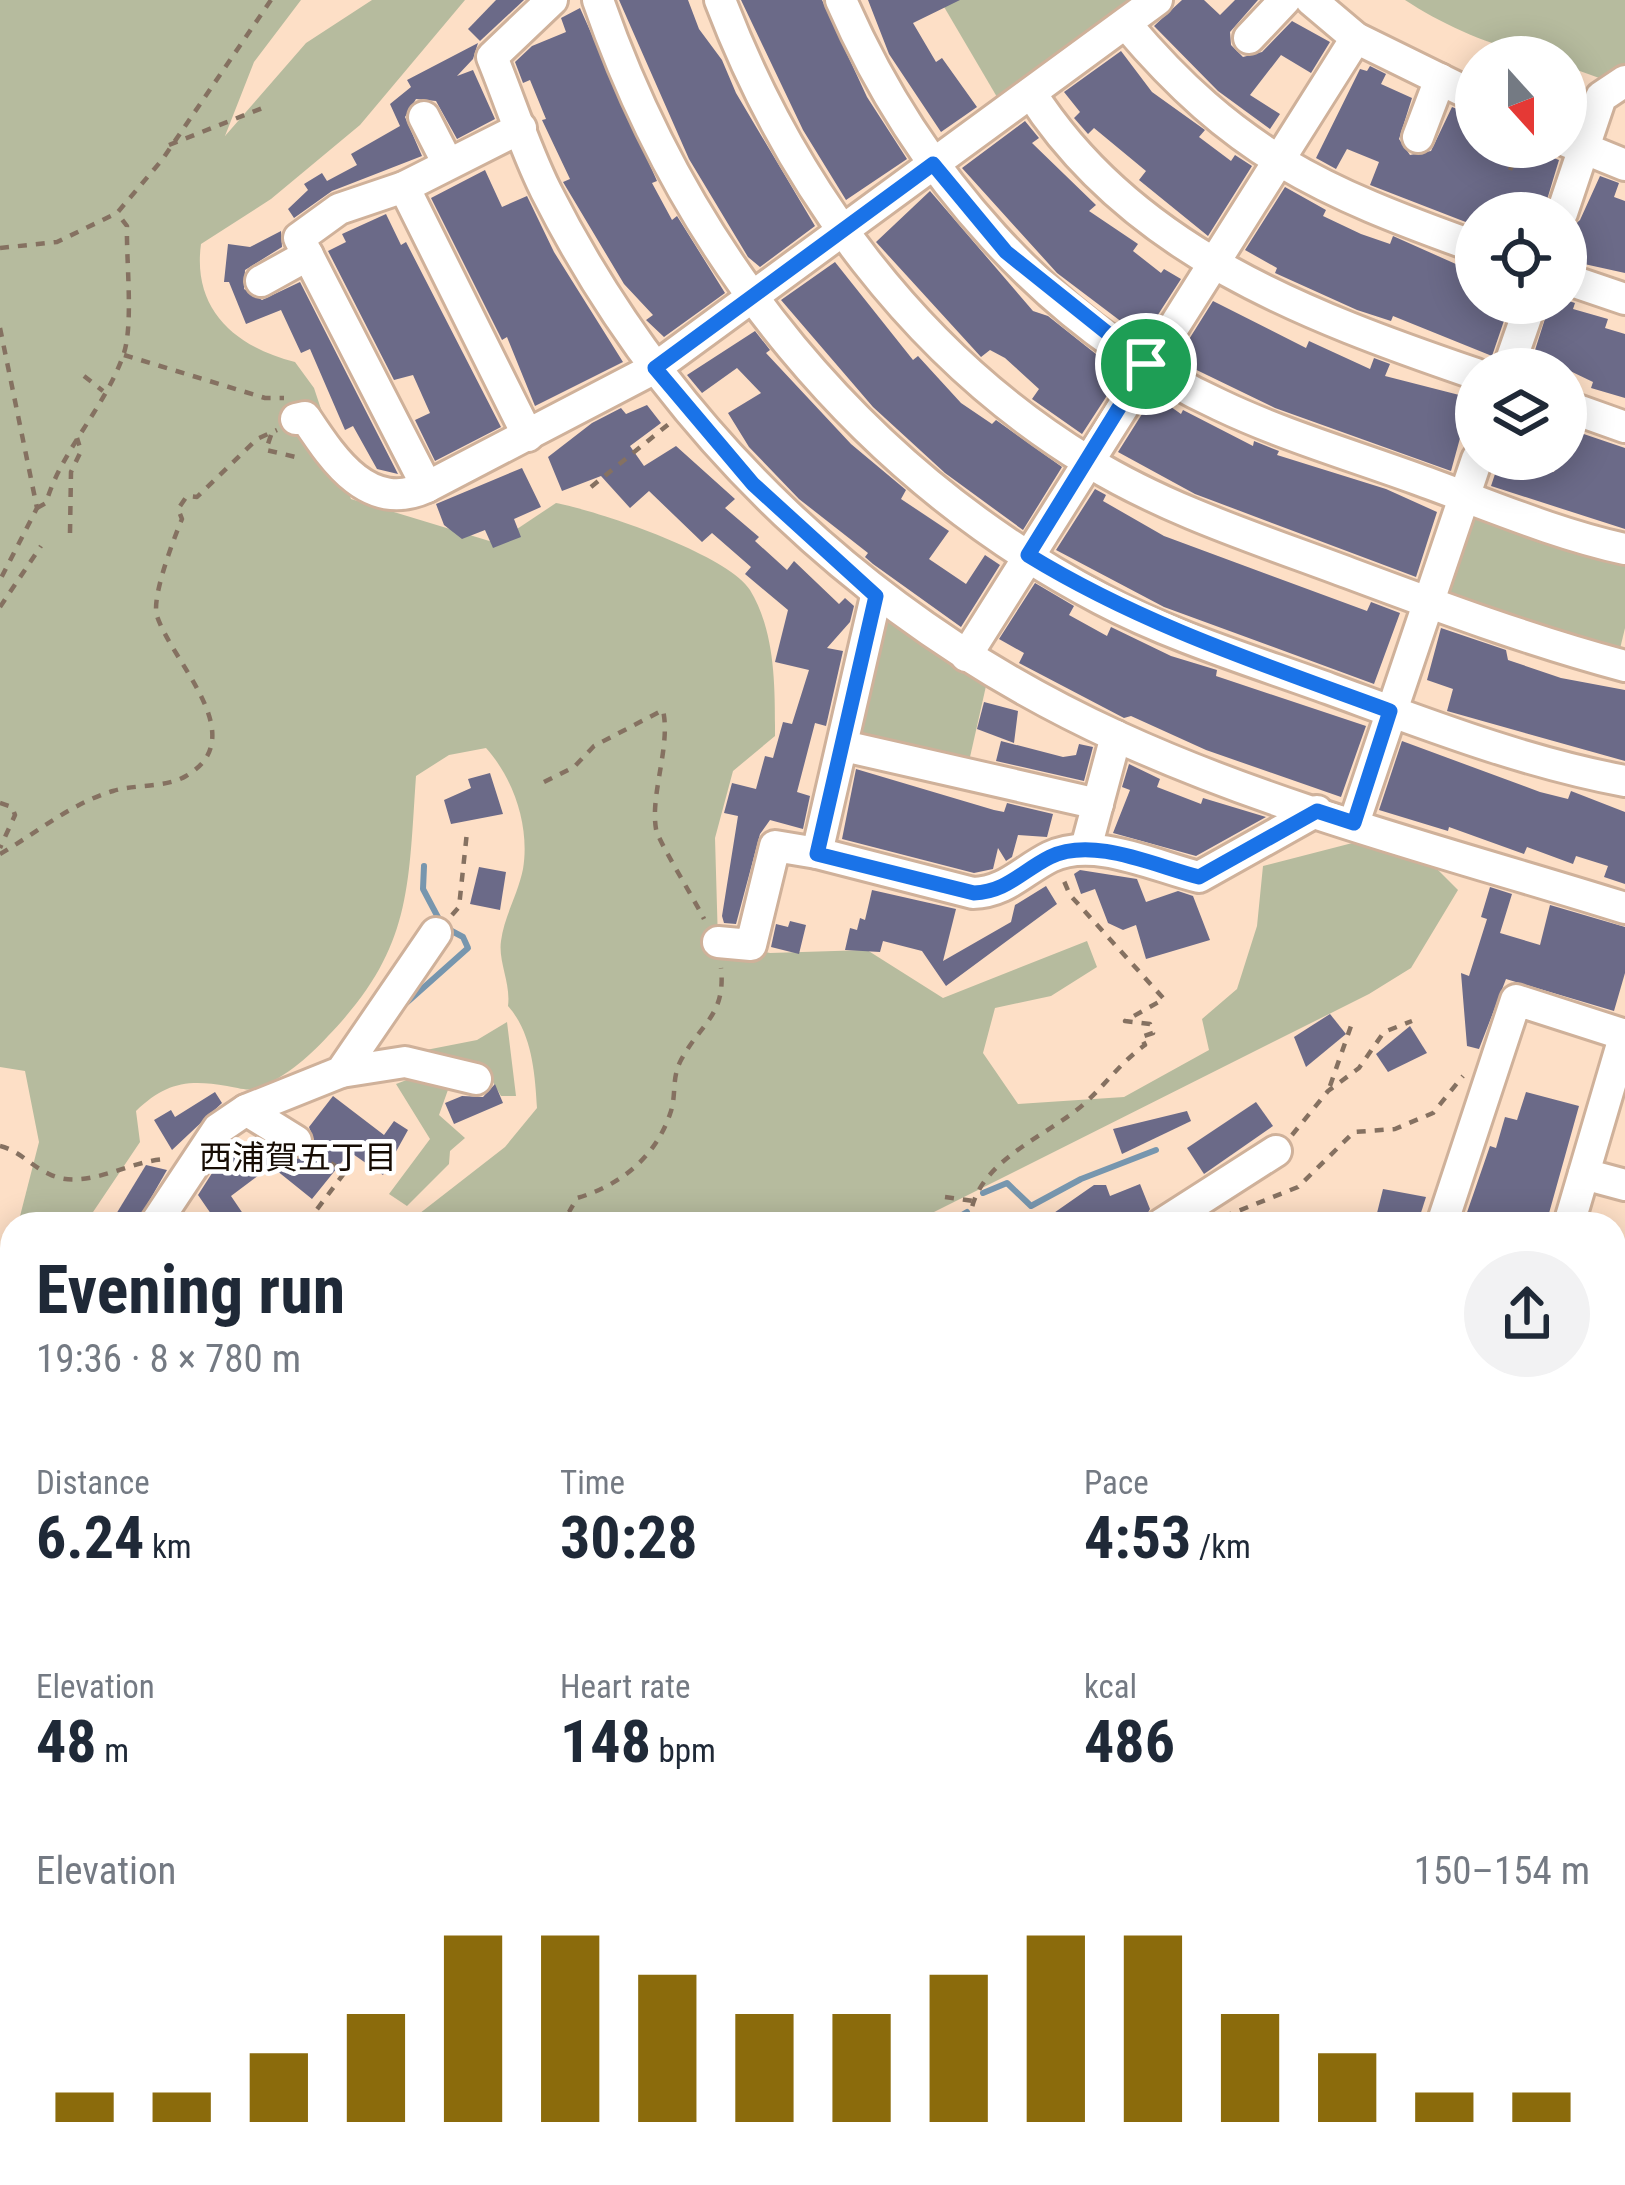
<!DOCTYPE html>
<html lang="en">
<head>
<meta charset="utf-8">
<style>
  :root { --surface:#fff; --page:#f2f2f3; --text:#1f2937; --muted:#747a83; --accent:#8b6b0c }
  body { margin:0; font-family:"Roboto Condensed","Noto Sans JP",sans-serif; background:var(--page); color:var(--text); height:100vh; display:flex; flex-direction:column; font-size:45px; white-space:nowrap }
  * { box-sizing:border-box; margin:0 }
  p { font-size:39px; color:var(--muted) }
  .icon { flex:none; width:66px; height:66px; fill:none; stroke:currentColor; stroke-width:2; stroke-linecap:round; stroke-linejoin:round }
  .map { position:relative; flex:1; overflow:hidden }
  .panel { position:absolute; left:0px; top:1212px; width:1626px; height:975px; display:flex; flex-direction:column; background:var(--surface); border-radius:36px 36px 0 0; box-shadow:0 6px 30px #0003 }
  .panel>* { flex:none }
  .needle { width:78px; rotate:159deg }
  .fabs { position:absolute; left:1455px; top:36px; display:grid; gap:24px }
  .fabs a { display:grid; place-items:center; width:132px; height:132px; border-radius:50%; background:var(--surface); box-shadow:0 6px 30px #0003; font-size:60px }
  .pin { position:absolute; display:grid; place-items:center; width:102px; height:102px; color:#fff; margin:-51px; border:6px solid #fff; border-radius:50%; box-shadow:0 3px 12px #0007 }
  .round { display:grid; place-items:center; flex:none; width:126px; height:126px; border-radius:63px; background:var(--page) }
  .headline { display:flex; align-items:center; justify-content:space-between; height:204px; padding:0 36px }
  h1 { font-size:66px; font-weight:700; line-height:90px }
  .stats { display:grid; grid-template-columns:repeat(3,1fr); gap:18px; height:204px; padding:12px 36px }
  .stats div { display:grid; align-content:center }
  .stats b { font-size:60px; font-weight:700 }
  .stats small { font-size:33px; font-weight:400 }
  .stats p { font-size:33px }
  .chart { height:336px; padding:24px 36px }
  .chart p { display:flex; justify-content:space-between }
  .chart svg { width:100%; height:216px; margin-top:12px; stroke:var(--accent); stroke-width:6 }
  .map>svg:first-child { display:block }
  .green { fill:#b6bb9e }
  .lines { fill:none; stroke-linecap:round; stroke-linejoin:round }
  .stream { stroke:#7796ae; stroke-width:6 }
  .building { fill:#6b6a88 }
  .minor-casing { stroke:#cfb19a; stroke-width:36 }
  .path { stroke:#857161; stroke-width:4.5; stroke-dasharray:9 9; stroke-linecap:butt }
  .minor { stroke:#fff; stroke-width:30 }
  .route-casing { stroke:#fff; stroke-width:24 }
  .route { stroke:#1a73e8; stroke-width:15 }
  .labels { text-anchor:middle; dominant-baseline:central; stroke-width:9; stroke-linejoin:round; paint-order:stroke }
  .neighbourhood-label { font-size:33px; fill:#160c04; stroke:#fff }
</style>
</head>
<body>
<div class="map">
<svg width="1625" height="2185" viewBox="0 0 1625 2185">
  <rect width="100%" height="100%" fill="#fddfc6"/>
  <!-- green -->
  <g class="green">
    <path d="M0,0H301L254,62L225,136L306,43L372,0H465L360,125L271,199L201,244C192,310 236,347 295,362L314,388L351,499L496,543L556,503C598,511 727,554 750,590C776,633 775,689 775,736L733,771L715,838L718,942L770,953L867,950L943,998L1087,941L1097,967L1051,996L995,1008L983,1053L1018,1104L1124,1097L1209,1050L1202,1019L1237,989L1257,926L1263,866L1364,840L1438,870L1458,890L1411,968L1369,994L910,1224H406L505,1147L537,1108C535,1073 532,1033 508,1006C511,983 498,962 501,941C504,917 518,894 523,869C530,827 514,779 486,748L449,755L416,776C408,890 412,949 328,1036C309,1057 281,1081 254,1089C246,1091 235,1087 227,1086C187,1079 165,1083 136,1111L140,1142L85,1224H18L39,1142L25,1071L0,1067Z"/>
    <polygon points="940,0 1135,0 997,97"/>
    <path d="M1405,0H1625V71L1602,79L1566,66V57C1513,57 1449,29 1405,0Z"/>
    <polygon points="1477,507 1625,555 1625,628 1619,653 1445,597"/>
    <polygon points="884,619 986,686 968,766 861,741 857,733"/>
    <polygon points="507,1022 516,1096 501,1096 489,1075 380,1059 477,1040"/>
    <polygon points="433,1070 449,1087 439,1115 465,1138 450,1151 449,1164 407,1206 389,1194 430,1139 396,1084"/>
    <polygon points="580,2175 1042,2175 1045,2185 584,2185"/>
  </g>
  <g class="lines">
    <!-- stream -->
    <g class="stream">
      <polyline points="424,866 423,889 441,923"/>
      <polyline points="404,1005 468,948 463,937 448,929"/>
      <polyline points="983,1193 1007,1183 1031,1206 1081,1179 1156,1150"/>
      <polyline points="947,1224 967,1212"/>
      <polyline points="0,1515 12,1534"/>
      <polyline points="0,1558 12,1543"/>
    </g>
  </g>
  <!-- building -->
  <g class="building">
    <polygon points="496,0 524,0 480,41 468,29"/>
    <polygon points="619,0 688,0 699,29 722,60 736,93 815,226 760,267 748,257 689,159"/>
    <polygon points="741,0 822,0 867,97 907,159 846,200 803,130"/>
    <polygon points="868,0 960,0 913,23 936,62 942,58 977,107 941,132 889,54"/>
    <polygon points="1182,0 1204,0 1220,15 1235,0 1258,0 1230,32 1231,45 1243,57 1262,52 1292,21 1330,42 1311,73 1281,55 1250,95 1280,114 1270,129 1218,91 1154,26"/>
    <polygon points="580,8 657,181 652,183 672,220 677,216 725,293 664,337 646,320 653,315 624,284 563,182 570,179 542,120 546,119 530,80 523,83 515,62 532,46 566,32 561,18"/>
    <polygon points="478,43 473,59 457,76 473,70 495,119 457,139 436,101 416,99 405,117 422,156 332,191 294,218 288,209 308,190 304,184 322,173 327,181 357,165 351,154 400,126 390,104 411,87 407,80"/>
    <polygon points="1121,51 1152,92 1205,130 1199,137 1231,161 1235,155 1252,166 1208,236 1139,180 1146,171 1094,128 1088,134 1074,118 1080,112 1064,92"/>
    <polygon points="1370,66 1386,74 1381,84 1412,98 1399,139 1410,155 1431,151 1452,107 1476,116 1476,147 1524,147 1559,160 1543,213 1476,213 1476,226 1370,185 1379,162 1347,149 1336,169 1316,158 1360,69 1367,71"/>
    <polygon points="1025,121 1039,138 1032,143 1096,205 1089,211 1138,244 1133,251 1161,273 1164,269 1181,279 1143,338 1057,273 962,168"/>
    <polygon points="485,170 502,207 527,196 554,252 623,362 535,406 507,337 502,340 431,198"/>
    <polygon points="1600,176 1619,183 1614,197 1625,201 1625,273 1566,260 1566,232 1580,220"/>
    <polygon points="1285,187 1326,210 1323,216 1361,234 1390,244 1393,236 1476,273 1476,303 1510,303 1492,356 1393,316 1391,321 1357,310 1275,273 1277,268 1245,250"/>
    <polygon points="930,191 1033,311 1048,316 1121,374 1082,434 1032,399 1039,389 1005,358 990,350 981,357 876,242"/>
    <polygon points="386,214 401,245 406,242 501,427 435,461 415,420 430,413 413,375 394,380 328,251 346,242 342,234"/>
    <polygon points="281,231 282,247 245,270 244,289 262,300 300,282 398,474 377,469 353,426 345,430 310,349 301,353 281,310 246,324 229,282 224,282 228,244 250,247"/>
    <polygon points="835,262 913,360 918,356 961,403 992,424 996,420 1062,467 1023,530 945,473 873,407 781,300"/>
    <polygon points="1566,300 1575,303 1573,309 1608,319 1605,328 1625,334 1625,398 1591,388 1593,382 1566,369 1529,369 1550,303"/>
    <polygon points="1213,301 1306,348 1309,341 1370,369 1374,358 1390,364 1385,376 1471,398 1451,471 1275,408 1176,360"/>
    <polygon points="755,331 770,350 766,353 851,444 906,490 901,499 949,531 929,559 966,584 985,555 1000,565 961,627 873,564 865,557 868,553 799,499 749,447 728,413 761,393 737,368 702,393 687,375"/>
    <polygon points="1154,395 1181,414 1183,410 1253,446 1254,441 1279,451 1277,455 1386,489 1437,512 1416,577 1195,494 1118,452"/>
    <polygon points="647,405 661,423 630,446 644,466 676,446 735,499 725,508 759,537 755,541 787,570 794,561 839,604 845,598 854,606 850,622 827,648 843,651 826,726 815,723 797,792 810,796 803,829 770,820 760,834 736,924 724,923 722,916 738,816 724,813 732,783 756,789 765,756 773,758 783,722 792,724 809,670 775,662 788,610 745,574 751,567 712,533 702,542 649,491 630,508 601,476 562,491 548,457 592,423 621,408 626,414"/>
    <polygon points="1566,428 1625,448 1625,529 1491,486 1500,459 1554,472 1558,459 1566,459"/>
    <polygon points="522,468 541,507 514,519 521,537 493,548 485,530 462,539 444,525 436,504"/>
    <polygon points="1095,489 1106,495 1103,501 1164,536 1367,611 1371,602 1400,613 1374,684 1164,607 1056,550"/>
    <polygon points="1035,583 1074,606 1069,615 1107,636 1111,627 1171,656 1217,670 1216,676 1366,726 1341,797 1206,750 1131,716 1124,718 1019,663 1024,653 999,639"/>
    <polygon points="1441,628 1506,650 1508,660 1561,678 1625,690 1625,761 1447,711 1453,689 1427,680"/>
    <polygon points="984,702 1018,711 1014,743 977,729"/>
    <polygon points="1001,741 1063,757 1076,755 1079,744 1093,747 1084,781 996,761"/>
    <polygon points="1402,741 1540,792 1568,799 1571,791 1625,812 1625,884 1604,877 1608,866 1576,856 1573,864 1527,847 1524,854 1449,827 1448,831 1379,810"/>
    <polygon points="1129,764 1160,779 1157,787 1201,804 1203,798 1266,817 1196,856 1113,833 1130,790 1122,787"/>
    <polygon points="856,769 994,810 1004,812 1007,803 1053,814 1047,837 1018,835 1012,857 1006,861 998,848 993,869 974,873 842,839"/>
    <polygon points="490,773 503,814 451,824 444,800 471,788 468,779"/>
    <polygon points="479,867 506,872 500,910 470,904"/>
    <polygon points="1080,870 1137,879 1146,902 1178,891 1193,896 1210,940 1146,959 1136,925 1123,930 1108,923 1095,889 1081,894 1074,874"/>
    <polygon points="1046,886 1057,904 946,986 922,951 883,941 880,952 845,950 850,928 857,930 860,918 865,920 872,890 956,909 943,961 1011,922 1015,905"/>
    <polygon points="1490,887 1512,894 1500,933 1540,945 1550,905 1625,927 1625,973 1614,1011 1506,979 1479,1049 1467,1046 1461,973 1469,976 1487,919 1481,917"/>
    <polygon points="790,921 806,925 799,954 771,947 776,924 788,927"/>
    <polygon points="1330,1014 1346,1034 1306,1067 1294,1037"/>
    <polygon points="1410,1026 1427,1053 1388,1072 1376,1054"/>
    <polygon points="495,1084 503,1103 454,1124 445,1103 462,1096 483,1097"/>
    <polygon points="215,1092 222,1103 172,1150 154,1120 171,1110 175,1117"/>
    <polygon points="1526,1092 1579,1106 1546,1224 1463,1224 1490,1146 1496,1148 1505,1117 1517,1120"/>
    <polygon points="333,1096 384,1135 394,1121 408,1130 383,1175 350,1152 312,1199 271,1166 231,1196 250,1224 218,1224 198,1195 214,1170 253,1140 287,1158 306,1157 315,1143 309,1127"/>
    <polygon points="1256,1102 1273,1126 1204,1174 1187,1148"/>
    <polygon points="1187,1111 1191,1121 1122,1154 1113,1129"/>
    <polygon points="146,1165 167,1170 136,1224 110,1224"/>
    <polygon points="1140,1184 1150,1209 1143,1222 1125,1224 1122,1215 1098,1224 1038,1224 1094,1185 1106,1185 1110,1196"/>
    <polygon points="1383,1189 1426,1197 1418,1222 1401,1224 1376,1217"/>
  </g>
  <g class="lines">
    <!-- minor casing -->
    <g class="minor-casing">
      <g id="minor">
        <path d="M552,0L492,57C510,101 525,149 546,191C669,435 871,624 1118,737C1279,811 1456,855 1625,908"/>
        <path d="M598,0C686,255 860,472 1101,599C1173,637 1253,661 1330,689C1426,724 1523,762 1625,781"/>
        <path d="M720,0C791,187 916,357 1089,462C1169,511 1261,540 1349,573C1440,607 1531,641 1625,666"/>
        <path d="M841,0C915,171 1048,326 1220,405C1283,435 1351,455 1417,479C1484,503 1555,534 1625,549"/>
        <polyline points="1311,0 1356,38 1476,97"/>
        <path d="M1126,24C1235,153 1320,191 1476,247"/>
        <polyline points="1249,38 1285,0"/>
        <path d="M1031,93C1132,251 1307,316 1476,374"/>
        <polyline points="424,117 448,164"/>
        <polyline points="1418,137 1440,79"/>
        <polyline points="1566,141 1625,165"/>
        <polyline points="404,187 528,436"/>
        <polyline points="1562,213 1601,97 1625,81"/>
        <polyline points="1566,279 1625,299"/>
        <polyline points="261,281 308,255"/>
        <polyline points="1508,369 1531,303"/>
        <polyline points="1566,406 1625,427"/>
        <path d="M296,419L305,417C333,459 368,514 427,487L655,368L1157,0"/>
        <polyline points="427,487 299,238 339,209 404,187 521,128"/>
        <path d="M876,596L817,853L973,893C1006,892 1022,871 1050,857C1094,836 1154,866 1199,877L1317,811"/>
        <polyline points="966,656 1356,38"/>
        <polyline points="844,746 1098,804"/>
        <polyline points="1354,823 1477,459"/>
        <polyline points="1086,848 1116,736"/>
        <polyline points="718,942 751,945 775,846 817,853"/>
        <polyline points="341,1072 405,1062 476,1079"/>
        <polyline points="246,1110 296,1141"/>
        <polyline points="1584,1174 1625,1185"/>
        <polyline points="155,1224 218,1129 246,1110 341,1072 436,933"/>
        <polyline points="1162,1224 1276,1151"/>
        <polyline points="1442,1224 1516,1000 1625,1035"/>
        <polyline points="1569,1224 1625,1034"/>
        <polyline points="0,1468 12,1465"/>
        <polyline points="1614,1567 1625,1532"/>
        <polyline points="0,1643 12,1654"/>
        <polyline points="1614,1686 1625,1685"/>
        <polyline points="0,1705 12,1691"/>
        <polyline points="1614,1806 1625,1804"/>
        <polyline points="0,1893 12,1903"/>
        <polyline points="0,1986 12,1978"/>
        <polyline points="1620,2053 1625,2077"/>
        <polyline points="0,2138 1,2138"/>
        <polyline points="128,2175 138,2185"/>
        <polyline points="1153,2175 1156,2185"/>
        <polyline points="1218,2175 1221,2185"/>
        <polyline points="1418,2175 1420,2185"/>
        <polyline points="257,2185 271,2175"/>
        <polyline points="414,2185 416,2175"/>
      </g>
    </g>
    <!-- path -->
    <g class="path">
      <polyline points="169,145 265,107"/>
      <polyline points="1510,170 1519,147"/>
      <polyline points="0,248 57,242 117,213 162,160 271,0"/>
      <polyline points="0,328 37,508 0,580"/>
      <polyline points="124,355 265,398 284,398"/>
      <polyline points="84,376 103,391"/>
      <polyline points="271,435 266,450 300,458"/>
      <polyline points="591,487 670,423"/>
      <path d="M37,508L46,503C61,451 104,409 123,356C134,326 126,261 127,226L117,213"/>
      <polyline points="70,533 71,472 81,451 77,438"/>
      <polyline points="0,607 41,546"/>
      <path d="M544,782L574,767L594,746L663,710C671,746 650,794 656,829C657,839 696,902 704,919"/>
      <polyline points="0,803 12,807 15,815 0,848"/>
      <path d="M0,854C38,832 70,804 113,791C136,784 166,788 186,776C253,737 173,664 157,616C151,598 174,538 182,519L178,509L187,496L197,497L257,439L277,430"/>
      <polyline points="452,915 459,907 467,832"/>
      <polyline points="1330,1086 1351,1026"/>
      <polyline points="1292,1135 1328,1091 1359,1068 1384,1032 1412,1021"/>
      <path d="M0,1146C20,1151 31,1166 49,1174C85,1192 129,1160 167,1159"/>
      <polyline points="945,1197 974,1201"/>
      <polyline points="1223,1217 1298,1187 1354,1132 1395,1129 1433,1113 1463,1076"/>
      <polyline points="317,1224 312,1216 345,1172 318,1155"/>
      <path d="M534,1224L569,1212L577,1198C619,1186 655,1158 670,1114C677,1095 671,1079 681,1060C701,1023 726,1015 721,968"/>
      <path d="M970,1224C970,1162 1048,1137 1085,1103C1106,1084 1121,1062 1145,1045L1141,1037L1153,1033L1150,1024L1125,1021L1164,999L1070,895L1064,881"/>
      <polyline points="0,1764 12,1773"/>
      <polyline points="0,1853 0,1857"/>
      <polyline points="0,2081 9,2090"/>
      <polyline points="1614,2164 1625,2159"/>
      <polyline points="702,2185 707,2175"/>
      <polyline points="1554,2185 1584,2175"/>
    </g>
    <!-- minor -->
    <use href="#minor" class="minor"/>
  </g>
  <g class="lines">
    <!-- route casing -->
    <g class="route-casing">
      <path id="route" d="M933,164L1006,252L1146,364L1028,555C1142,625 1265,665 1390,711L1354,823L1317,811L1199,877C1155,866 1093,836 1050,857C1022,871 1006,892 974,893L817,854L876,596L753,484L655,368Z"/>
    </g>
    <!-- route -->
    <use href="#route" class="route"/>
  </g>
  <g class="labels">
    <!-- neighbourhood labels -->
    <g class="neighbourhood-label">
      <text x="298" y="1157">西浦賀五丁目</text>
    </g>
  </g>
</svg>
<div class="fabs">
<a><svg class="needle" viewBox="-14 -14 28 28"><path d="M0-13l5 13h-10z" fill="#e53935"/><path d="M0 13l5-13h-10z" fill="#747a83"/></svg></a>
<a><svg class="icon" aria-label="locate" viewBox="0 0 24 24"><circle cx="12" cy="12" r="6"/><path d="M12 2v4M12 18v4M2 12h4M18 12h4"/></svg></a>
<a><svg class="icon" aria-label="layers" viewBox="0 0 24 24"><path d="M12 4l9 5-9 5-9-5zM3 14l9 5 9-5"/></svg></a>
</div>
<div class="pin" style="left:1146px;top:364px;background:#1e9e55"><svg class="icon" aria-label="arrive" viewBox="0 0 24 24"><path d="M6 21V4h12l-3 4 3 4H6"/></svg></div>
<section class="panel">
<div class="headline"><div><h1>Evening run</h1><p>19:36 · 8 × 780 m</p></div><a class="round"><svg class="icon" aria-label="share" viewBox="0 0 24 24"><path d="M12 15V3M7 8l5-5 5 5M5 13v7h14v-7"/></svg></a></div>
<div class="stats">
<div><p>Distance</p><b>6.24<small> km</small></b></div>
<div><p>Time</p><b>30:28</b></div>
<div><p>Pace</p><b>4:53<small> /km</small></b></div>
</div>
<div class="stats">
<div><p>Elevation</p><b>48<small> m</small></b></div>
<div><p>Heart rate</p><b>148<small> bpm</small></b></div>
<div><p>kcal</p><b>486</b></div>
</div>
<div class="chart"><p><span>Elevation</span>150–154 m</p>
<svg viewBox="0 0 160 44" preserveAspectRatio="none"><path d="M5 44V38M15 44V38M25 44V30M35 44V22M45 44V6M55 44V6M65 44V14M75 44V22M85 44V22M95 44V14M105 44V6M115 44V6M125 44V22M135 44V30M145 44V38M155 44V38"/></svg>
</div>
</section>
</div>
</body>
</html>
